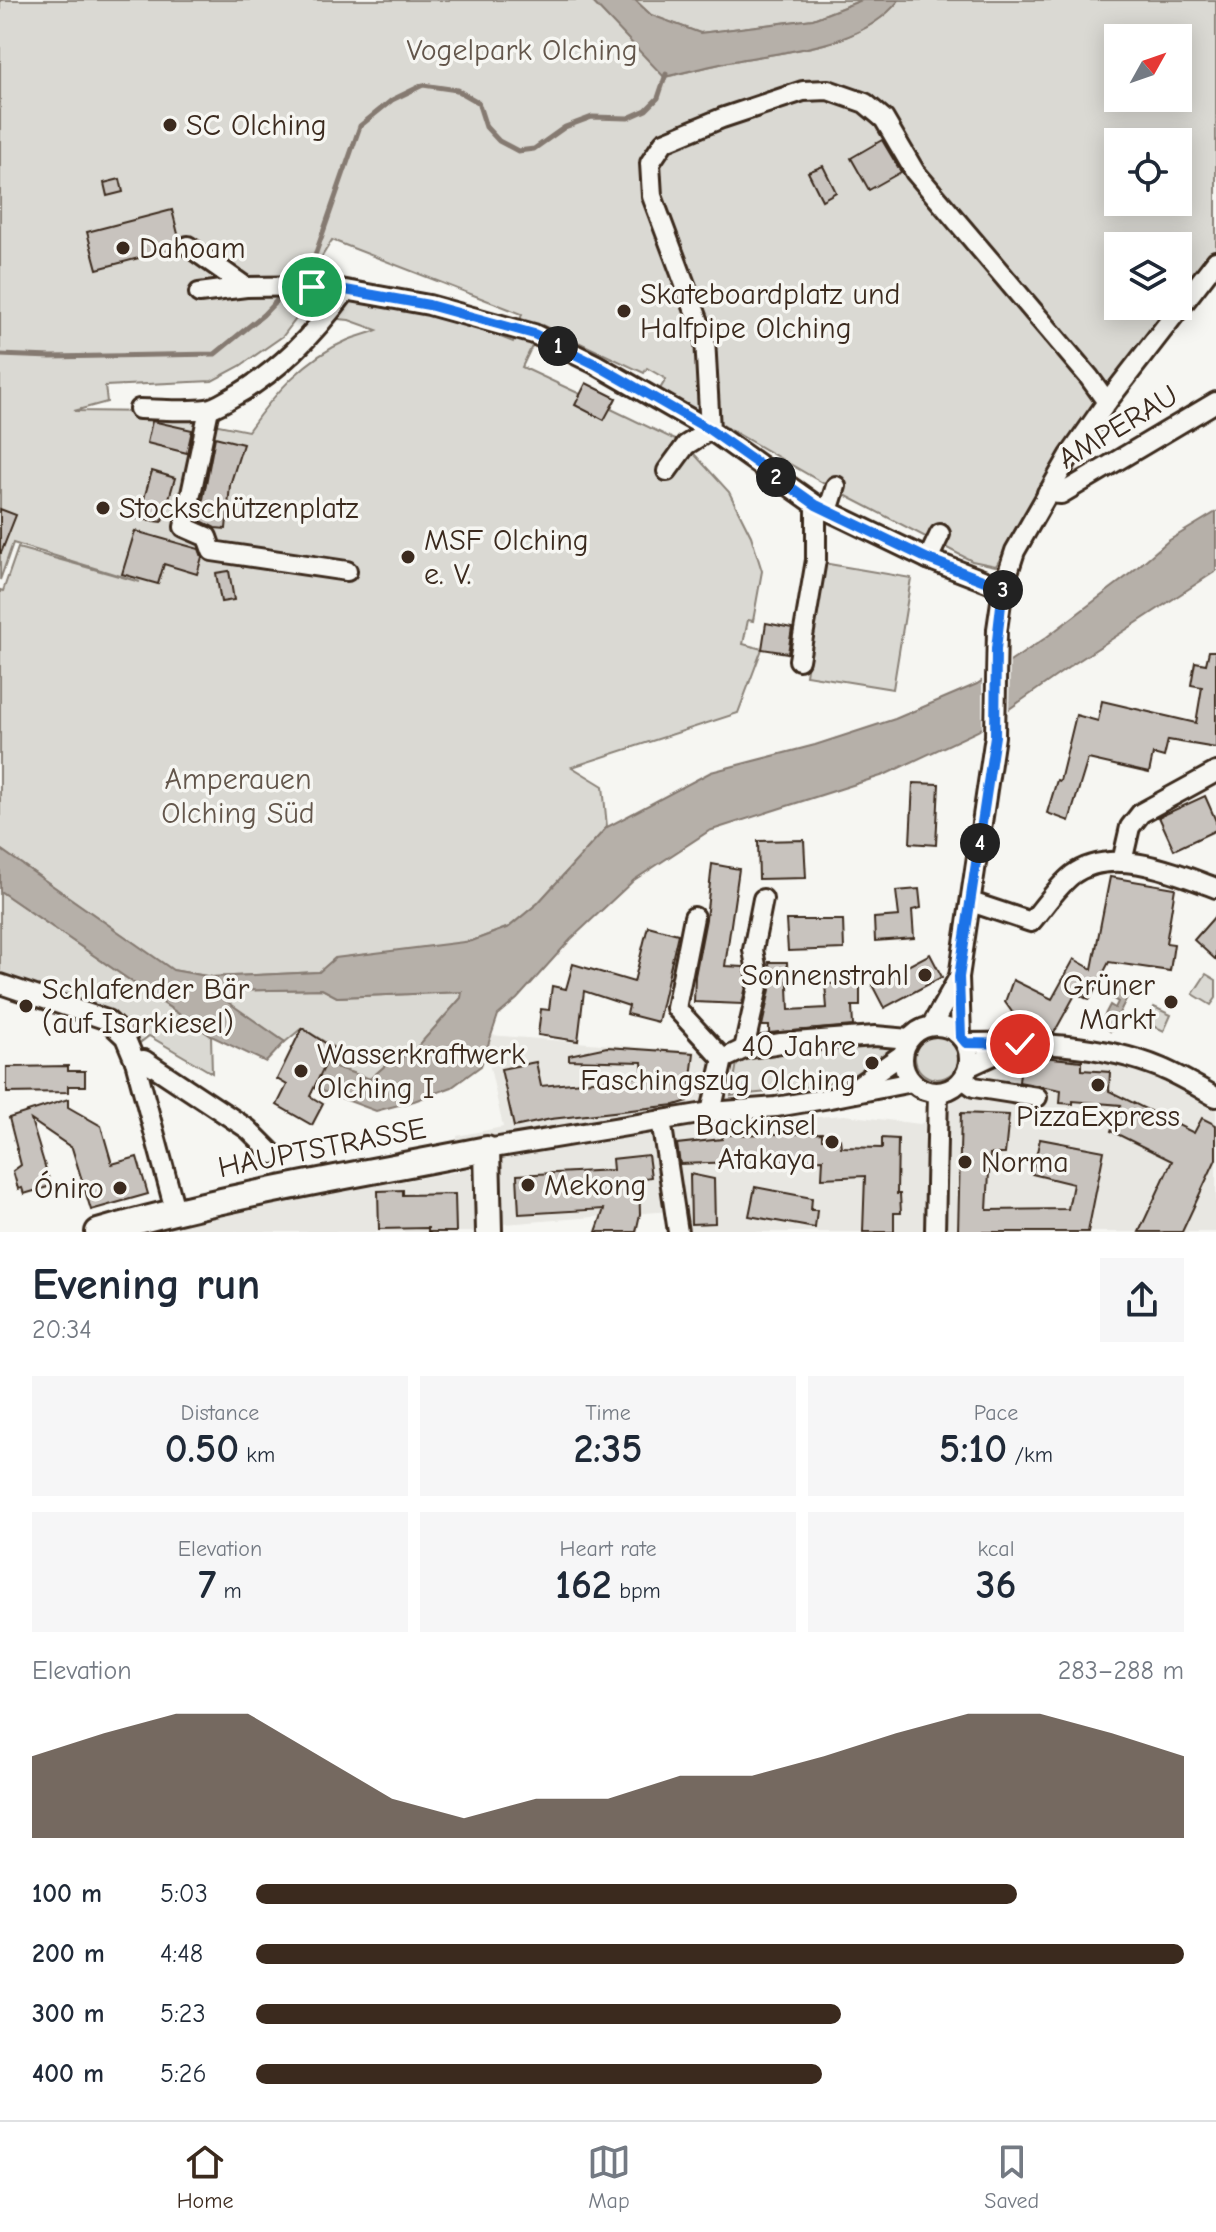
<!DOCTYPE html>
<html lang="en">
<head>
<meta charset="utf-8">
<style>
  :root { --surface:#fff; --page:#f6f6f7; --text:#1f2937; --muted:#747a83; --line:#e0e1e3; --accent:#3b2a1e }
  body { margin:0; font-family:"Comic Neue",sans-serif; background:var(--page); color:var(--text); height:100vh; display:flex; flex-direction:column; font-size:30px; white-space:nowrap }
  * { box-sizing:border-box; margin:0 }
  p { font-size:26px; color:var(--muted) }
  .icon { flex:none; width:44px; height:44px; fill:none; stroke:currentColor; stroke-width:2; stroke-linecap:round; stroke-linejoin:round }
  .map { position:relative; height:1232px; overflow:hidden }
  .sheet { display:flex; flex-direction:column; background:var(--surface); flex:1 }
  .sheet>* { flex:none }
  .needle { width:52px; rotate:50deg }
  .fabs { position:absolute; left:1104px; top:24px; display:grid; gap:16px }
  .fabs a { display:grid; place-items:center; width:88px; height:88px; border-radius:0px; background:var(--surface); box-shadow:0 4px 20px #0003; font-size:40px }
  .pin { position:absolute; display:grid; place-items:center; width:68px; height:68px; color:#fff; margin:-34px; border:4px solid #fff; border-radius:50%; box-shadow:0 2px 8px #0007 }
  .km { position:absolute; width:40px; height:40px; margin:-20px; border-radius:50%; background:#222; color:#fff; font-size:22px; line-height:40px; text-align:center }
  .round { display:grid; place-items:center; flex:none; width:84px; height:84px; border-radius:0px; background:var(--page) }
  .head { display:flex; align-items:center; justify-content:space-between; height:136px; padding:0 32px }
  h1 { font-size:44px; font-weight:600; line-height:60px }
  .figures { display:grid; grid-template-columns:repeat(3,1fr); gap:12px; height:136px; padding:8px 32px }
  .figures div { display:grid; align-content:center; border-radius:0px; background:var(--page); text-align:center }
  .figures b { font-size:40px; font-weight:600 }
  .figures small { font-size:22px; font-weight:400 }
  .figures p { font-size:22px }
  .chart { height:224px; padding:16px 32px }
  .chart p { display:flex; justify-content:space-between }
  .chart svg { width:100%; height:144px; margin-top:8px; fill:var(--accent); opacity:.7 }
  ul { padding:0 32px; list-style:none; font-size:26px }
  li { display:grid; grid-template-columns:128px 96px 1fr; align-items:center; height:60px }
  li i { height:20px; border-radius:10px; background:var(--accent) }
  .tabs { display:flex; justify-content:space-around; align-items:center; height:112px; border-top:2px solid var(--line); background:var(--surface); font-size:22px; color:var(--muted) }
  .tabs a { display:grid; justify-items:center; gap:4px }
  .tabs .on { color:var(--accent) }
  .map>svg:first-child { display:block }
  .built { fill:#e8e7e2 }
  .green { fill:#dad9d3; stroke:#8a8278; stroke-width:2; fill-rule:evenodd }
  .water { fill:#b6b0a9; stroke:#857a71; stroke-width:2 }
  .pier { fill:#f6f6f2 }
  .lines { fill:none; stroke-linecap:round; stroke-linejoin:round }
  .stream { stroke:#857a71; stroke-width:5 }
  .building { fill:#c8c3be; stroke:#3b2a1e; stroke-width:2 }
  .minor-casing { stroke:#3b2a1e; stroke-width:24 }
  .major-casing { stroke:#3b2a1e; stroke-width:30 }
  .minor { stroke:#f6f6f2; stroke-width:18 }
  .major { stroke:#f6f6f2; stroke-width:24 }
  .route-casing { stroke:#fff; stroke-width:16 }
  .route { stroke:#1a73e8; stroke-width:10 }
  .poi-dot { fill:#3b2a1e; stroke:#f6f6f2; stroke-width:3 }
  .labels { text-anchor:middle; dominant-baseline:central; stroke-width:7; stroke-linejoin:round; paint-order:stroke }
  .park-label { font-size:30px; fill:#63564b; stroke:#f6f6f2 }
  .poi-label { font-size:30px; fill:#3b2a1e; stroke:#f6f6f2; text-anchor:start }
  .street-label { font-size:30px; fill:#3b2a1e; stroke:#f6f6f2 }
</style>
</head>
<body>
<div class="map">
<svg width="1216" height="1232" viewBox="0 0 1216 1232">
  <rect width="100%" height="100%" fill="#f6f6f2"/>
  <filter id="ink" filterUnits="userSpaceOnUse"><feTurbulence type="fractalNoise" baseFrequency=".0125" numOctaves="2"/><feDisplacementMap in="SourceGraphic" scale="16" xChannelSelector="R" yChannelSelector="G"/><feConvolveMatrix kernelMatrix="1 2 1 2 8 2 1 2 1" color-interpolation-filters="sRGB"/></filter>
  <g filter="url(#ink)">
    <!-- built -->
    <polygon class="built" points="490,1035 700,1052 737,1063 731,1096 732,1123 844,1115 920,1124 937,1115 1012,1052 1085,1058 1142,1072 1216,1106 1216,1232 675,1232 671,1211 504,1224 502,1232 152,1232 186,1218 462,1171 457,1136 503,1127 487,1053"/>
    <!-- green -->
    <g class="green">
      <path d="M0,0H591L665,77C691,71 717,64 744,59C796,50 864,45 899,0H1216V250L1178,299V246H1118V306H1173L1058,456L996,566L972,561L835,490L660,389L666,379L647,368L644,373L542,325L522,367L580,394L616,398L611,409L686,445L729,492L751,536L762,571L753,621L748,620L743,644L762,649L738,713L572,767L603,786L607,827L538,903L509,927L472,941L319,972L212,977L172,970L0,849V590L3,591L18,548L140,582L13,543L0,580ZM1118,38H1178V98H1118ZM1118,142H1178V202H1118ZM332,240L522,314L513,342L434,311L346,294L300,292ZM299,315L349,320L377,330C368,334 357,336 348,340C305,358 274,394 248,431L154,412L74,411L107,402L105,386L212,381L240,366L283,336Z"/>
      <polygon points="635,0 862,0 813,19 700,33 651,15"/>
      <polygon points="823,563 911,578 893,689 806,675"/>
      <polygon points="0,891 211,1036 212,1073 149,1036 137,1045 117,1019 105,1009 0,975"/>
      <polygon points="1206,974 1216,980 1216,998 1211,1005 1193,994"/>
      <polygon points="322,989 337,997 462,992 462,997 413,1052 388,1063 370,1079 326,1064 333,1047 302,1028 285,1042 210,991"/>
      <polygon points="1154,1007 1171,1015 1164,1031 1147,1023"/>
      <circle cx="937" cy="1057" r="22"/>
      <path d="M873,1043L895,1046C891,1050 888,1057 883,1061C854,1086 769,1091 731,1096L737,1063L754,1056Z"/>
    </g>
    <!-- water -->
    <g class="water">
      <path d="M591,0H635L651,15L700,33L813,19L862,0H899C864,45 796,50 744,59C717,64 691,71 664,77Z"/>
      <polygon points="1216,512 1216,571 1072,665 978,731 884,775 709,831 634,880 571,939 517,999 498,1015 481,1066 452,1087 414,1101 376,1111 314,1088 326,1064 370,1079 388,1063 413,1052 461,998 462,992 337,997 322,989 212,991 285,1042 266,1062 211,1036 0,891 0,849 173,970 212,977 319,972 335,958 472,941 509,927 538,903 607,827 711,772 815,745 895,719 977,684 1044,639 1126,577 1168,541"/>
      <polygon points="1122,983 1132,988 1110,1031 1101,1022 1110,1005 1115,1008 1118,1002 1113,999"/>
    </g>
    <!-- pier -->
    <polygon class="pier" points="1010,657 1009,715 982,733 982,676"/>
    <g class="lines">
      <!-- stream -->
      <g class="stream">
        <polyline points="296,280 312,264 360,126 392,100 423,85 457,90 478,102 486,127 499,141 518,151 534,149 565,127 592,117 628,118 646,110 658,98 666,74"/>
        <polyline points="0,355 51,357 215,354 263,315 284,293"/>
      </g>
    </g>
    <!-- building -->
    <g class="building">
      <polygon points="882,140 901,172 869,190 851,158"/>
      <polygon points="823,166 836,192 822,200 808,172"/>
      <polygon points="120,179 123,192 107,196 104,183"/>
      <polygon points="172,210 179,238 177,248 97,269 87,232"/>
      <polygon points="586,383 616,398 604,420 575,405"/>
      <polygon points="152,421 192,430 187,453 147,443"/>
      <polygon points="215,437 243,444 230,485 226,529 215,528 199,520"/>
      <polygon points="152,471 175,478 162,522 138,519"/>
      <polygon points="0,509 16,515 1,553 0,553"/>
      <polygon points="135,531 199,549 202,557 197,574 164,564 158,584 122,574"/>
      <polygon points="229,571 234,600 221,602 216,573"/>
      <polygon points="766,623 792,628 788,653 762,649"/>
      <polygon points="1209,651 1216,651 1216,748 1168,740 1164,757 1153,754 1149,773 1088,759 1069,821 1047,813 1057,780 1060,781 1076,715 1098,721 1102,701 1196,723 1202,687 1191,685 1195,662 1206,664"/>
      <polygon points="913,783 939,784 936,845 910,843"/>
      <polygon points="1205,796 1216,821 1216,830 1174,850 1159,817"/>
      <polygon points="804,840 806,878 759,879 758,841"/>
      <polygon points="712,864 739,869 725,966 744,967 747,982 742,1004 694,1002 695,976 706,919"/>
      <polygon points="1110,877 1175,888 1166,943 1174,944 1170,971 1109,962 1090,999 1086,998 1086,994 1085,998 1076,993 1054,1033 1012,1012 1005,1002 1013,980 1052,999 1074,959 1092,969"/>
      <polygon points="919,889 921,908 912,910 914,938 875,941 874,918 899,916 896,891"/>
      <polygon points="1216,915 1216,960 1194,940"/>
      <polygon points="786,920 843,920 844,949 788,951"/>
      <polygon points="648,926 678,934 658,1022 627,1014 629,1006 584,991 578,1041 538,1035 541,1009 549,1010 552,986 566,989 573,964 634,982"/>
      <polygon points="930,954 942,977 884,1008 872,985"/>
      <polygon points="769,962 787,962 789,1010 827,1008 825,984 860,983 860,1006 852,1006 853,1026 769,1033 769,1026 762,1026 771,985"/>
      <polygon points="302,1028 333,1048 310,1096 323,1104 312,1125 277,1105 287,1085 277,1079"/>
      <polygon points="607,1047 694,1053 688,1101 675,1105 551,1119 514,1127 501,1069 536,1062 541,1086 643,1076 642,1062 569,1060 569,1055"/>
      <polygon points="1022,1055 1082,1061 1082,1070 1110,1072 1109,1091 1194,1133 1202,1118 1216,1125 1216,1159 1182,1232 1139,1232 1172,1161 1111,1131 1121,1105 1073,1101 1073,1104 1060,1103 1061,1090 1019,1082"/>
      <polygon points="68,1066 68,1071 85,1071 85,1086 68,1086 68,1092 7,1093 7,1067"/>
      <polygon points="68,1099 68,1107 101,1126 112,1164 137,1157 148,1194 91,1210 72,1148 31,1120 51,1186 24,1194 22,1188 18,1189 13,1171 21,1165 9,1118"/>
      <polygon points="961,1113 1009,1115 1005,1154 990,1154 987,1210 1068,1209 1073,1184 1032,1174 1040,1139 1104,1151 1088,1232 958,1232"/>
      <polygon points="822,1133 822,1139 840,1139 841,1147 882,1148 882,1138 898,1139 897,1194 900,1194 901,1213 894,1213 894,1232 863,1232 865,1176 822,1178 823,1159 680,1164 677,1144 722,1139 722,1135"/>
      <polygon points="648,1155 651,1177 639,1179 640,1214 636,1232 596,1232 604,1209 519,1214 517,1175 613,1170 612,1159"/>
      <polygon points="690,1174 714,1179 715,1223 691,1224"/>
      <polygon points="755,1187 812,1198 811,1210 817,1210 815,1228 749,1216"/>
      <polygon points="403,1190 403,1195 455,1194 456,1232 428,1232 428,1228 379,1229 378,1191"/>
    </g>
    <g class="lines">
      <!-- minor casing -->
      <g class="minor-casing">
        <g id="minor">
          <polyline points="188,246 246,287"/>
          <polyline points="199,293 246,287 323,286 429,305 534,334 595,364 710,430 816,505 928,559 1003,588"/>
          <path d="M139,409C161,409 185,412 207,409C214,408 222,403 229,399C278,373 313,335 346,291"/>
          <polyline points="209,409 184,527 207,537 212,551 347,571"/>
          <polyline points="667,471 686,445 710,430 705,338 652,196 650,163 664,142 722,118 803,91 828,90 865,103 884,119 915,172 1089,377 1107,402"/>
          <polyline points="1047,493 1061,494 1216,402"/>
          <polyline points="828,511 836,486"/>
          <polyline points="928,559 940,534"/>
          <polyline points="799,660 816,560 816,505"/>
          <polyline points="1122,862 1130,827 1141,813 1216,772"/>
          <path d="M971,902L1031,922C1044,907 1057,887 1072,875C1112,845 1176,873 1216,888"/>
          <polyline points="694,917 676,1008 723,1059"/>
          <polyline points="0,984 107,1020 125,1037 135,1061"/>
          <polyline points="932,1025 959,977"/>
          <circle cx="936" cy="1059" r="33"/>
          <polyline points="961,1037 959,977 995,736 997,629 1003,588 1015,551 1070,455 1107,402 1216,261"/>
          <path d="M966,1043C1031,1042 1100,1043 1161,1068C1180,1076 1198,1087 1216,1097"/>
          <polyline points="744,1049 759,982 753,950 763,899"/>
          <polyline points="968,1067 1013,1046"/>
          <polyline points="963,1079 974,1087 1037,1097"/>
          <polyline points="853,1089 903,1054"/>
          <polyline points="711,1112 723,1059 744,1049 781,1043 875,1036 909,1039"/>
          <polyline points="661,1120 678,1232"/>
          <polyline points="487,1149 711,1112 776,1107 830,1098 912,1082"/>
          <polyline points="175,1210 135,1061 144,1060 248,1129 273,1154"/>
          <polyline points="935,1232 938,1092"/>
        </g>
      </g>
      <!-- major casing -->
      <g class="major-casing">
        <path id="major" d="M98,1232C226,1195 357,1175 487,1149L489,1232"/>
      </g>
      <!-- minor -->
      <use href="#minor" class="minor"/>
      <!-- major -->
      <use href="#major" class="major"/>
    </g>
  </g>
  <g class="lines" filter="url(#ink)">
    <!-- route casing -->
    <g class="route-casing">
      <polyline id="route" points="312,287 323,286 429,305 534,334 595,364 710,430 816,505 928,559 1003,588 996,649 995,736 959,977 961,1037 966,1043 1020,1044"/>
    </g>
    <!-- route -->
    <use href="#route" class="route"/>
  </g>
  <!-- markers -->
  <g class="poi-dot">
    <circle cx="170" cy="125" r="8"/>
    <circle cx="123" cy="248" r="8"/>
    <circle cx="624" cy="311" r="8"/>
    <circle cx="103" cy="508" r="8"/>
    <circle cx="408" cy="557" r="8"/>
    <circle cx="925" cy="975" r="8"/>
    <circle cx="1171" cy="1002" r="8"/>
    <circle cx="26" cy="1006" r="8"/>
    <circle cx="872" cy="1063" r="8"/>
    <circle cx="301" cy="1071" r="8"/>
    <circle cx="1098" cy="1085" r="8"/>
    <circle cx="832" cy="1142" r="8"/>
    <circle cx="965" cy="1162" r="8"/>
    <circle cx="528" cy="1185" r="8"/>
    <circle cx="120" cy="1188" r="8"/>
  </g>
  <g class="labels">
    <!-- park labels -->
    <g class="park-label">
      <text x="522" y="50">Vogelpark Olching</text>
      <text x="238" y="779">Amperauen<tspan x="238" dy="34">Olching Süd</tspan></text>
    </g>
    <!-- poi labels -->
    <g class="poi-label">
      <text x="186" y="125">SC Olching</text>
      <text x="139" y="248">Dahoam</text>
      <text x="640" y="294">Skateboardplatz und<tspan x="640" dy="34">Halfpipe Olching</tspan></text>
      <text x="119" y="508">Stockschützenplatz</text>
      <text x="424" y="540">MSF Olching<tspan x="424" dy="34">e. V.</tspan></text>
      <text x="909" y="975" text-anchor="end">Sonnenstrahl</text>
      <text x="1155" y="985" text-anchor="end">Grüner<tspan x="1155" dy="34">Markt</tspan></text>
      <text x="42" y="989">Schlafender Bär<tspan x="42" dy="34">(auf Isarkiesel)</tspan></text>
      <text x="856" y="1046" text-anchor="end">40 Jahre<tspan x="856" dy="34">Faschingszug Olching</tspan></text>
      <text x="317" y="1054">Wasserkraftwerk<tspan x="317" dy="34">Olching I</tspan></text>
      <text x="1098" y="1116" text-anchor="middle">PizzaExpress</text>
      <text x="816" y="1125" text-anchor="end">Backinsel<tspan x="816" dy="34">Atakaya</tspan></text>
      <text x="981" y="1162">Norma</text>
      <text x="544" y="1185">Mekong</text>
      <text x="104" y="1188" text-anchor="end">Óniro</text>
    </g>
    <!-- street labels -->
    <g class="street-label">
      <text transform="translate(1118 427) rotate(-31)">AMPERAU</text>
      <text transform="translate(322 1148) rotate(-11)">HAUPTSTRASSE</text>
    </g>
  </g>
</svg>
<div class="fabs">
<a><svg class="needle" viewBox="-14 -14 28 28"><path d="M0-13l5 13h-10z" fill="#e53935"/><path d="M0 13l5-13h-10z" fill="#747a83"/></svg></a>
<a><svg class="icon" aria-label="locate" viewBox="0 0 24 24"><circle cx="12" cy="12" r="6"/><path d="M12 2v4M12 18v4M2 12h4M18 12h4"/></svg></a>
<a><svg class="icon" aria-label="layers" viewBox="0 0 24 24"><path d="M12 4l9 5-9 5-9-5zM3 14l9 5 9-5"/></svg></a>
</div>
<div class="pin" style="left:312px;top:287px;background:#1e9e55"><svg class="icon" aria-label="arrive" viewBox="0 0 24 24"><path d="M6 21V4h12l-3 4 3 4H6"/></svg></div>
<div class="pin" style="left:1020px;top:1044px;background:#d93025"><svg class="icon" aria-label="check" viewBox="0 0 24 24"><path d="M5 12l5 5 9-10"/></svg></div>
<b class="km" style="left:558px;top:346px">1</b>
<b class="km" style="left:776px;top:477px">2</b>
<b class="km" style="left:1003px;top:590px">3</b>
<b class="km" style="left:980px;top:843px">4</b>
</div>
<section class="sheet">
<div class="head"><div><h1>Evening run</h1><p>20:34</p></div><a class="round"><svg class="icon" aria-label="share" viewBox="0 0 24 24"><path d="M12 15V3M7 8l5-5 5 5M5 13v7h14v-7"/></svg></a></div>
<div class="figures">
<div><p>Distance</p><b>0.50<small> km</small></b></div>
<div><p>Time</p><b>2:35</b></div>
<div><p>Pace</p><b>5:10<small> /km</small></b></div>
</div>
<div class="figures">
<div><p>Elevation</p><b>7<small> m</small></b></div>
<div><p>Heart rate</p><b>162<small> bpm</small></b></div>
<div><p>kcal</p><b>36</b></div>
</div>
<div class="chart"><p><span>Elevation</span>283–288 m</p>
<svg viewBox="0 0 160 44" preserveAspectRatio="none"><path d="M0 44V19L10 12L20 6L30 6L40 19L50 32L60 38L70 32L80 32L90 25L100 25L110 19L120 12L130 6L140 6L150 12L160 19V44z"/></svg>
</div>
<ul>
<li><b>100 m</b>5:03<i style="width:82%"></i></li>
<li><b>200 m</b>4:48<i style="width:100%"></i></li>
<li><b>300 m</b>5:23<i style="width:63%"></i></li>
<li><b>400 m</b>5:26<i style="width:61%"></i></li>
</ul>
</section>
<nav class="tabs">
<a class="on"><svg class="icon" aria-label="home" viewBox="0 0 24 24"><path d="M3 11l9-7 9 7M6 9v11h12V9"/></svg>Home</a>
<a><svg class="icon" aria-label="map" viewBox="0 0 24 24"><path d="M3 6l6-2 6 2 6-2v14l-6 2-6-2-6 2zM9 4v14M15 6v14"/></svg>Map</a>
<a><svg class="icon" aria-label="saved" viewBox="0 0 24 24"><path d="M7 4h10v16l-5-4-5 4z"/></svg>Saved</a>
</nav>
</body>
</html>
